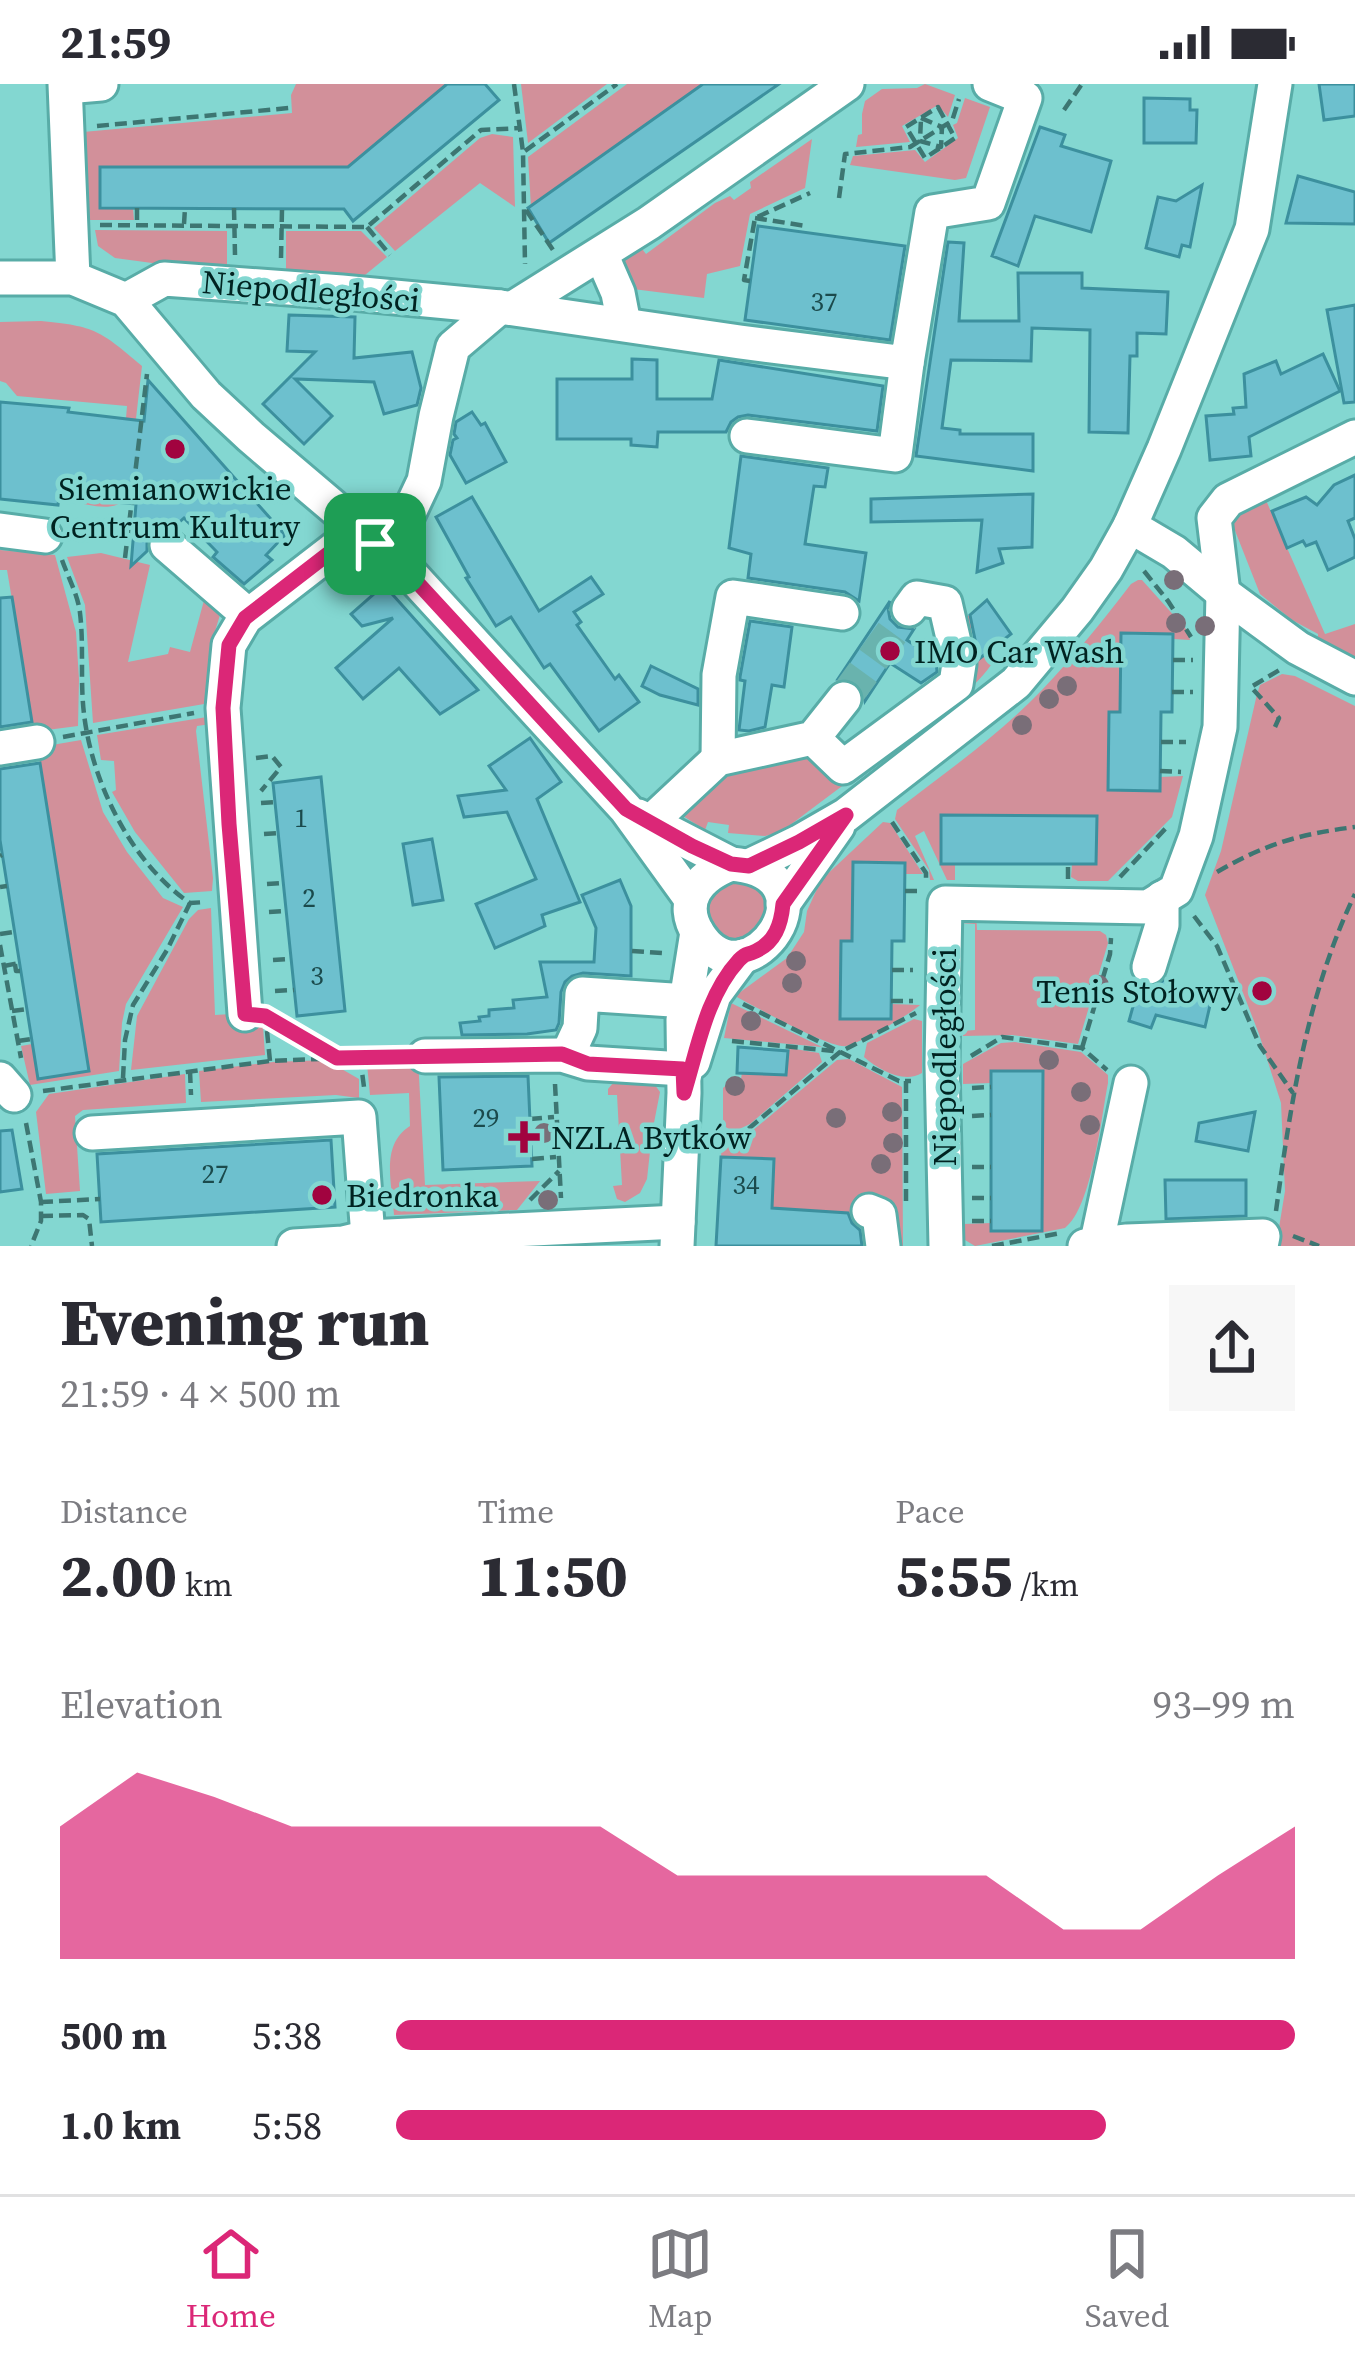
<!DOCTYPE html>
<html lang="en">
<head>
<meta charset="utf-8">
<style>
  :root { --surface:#fff; --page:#f7f7f7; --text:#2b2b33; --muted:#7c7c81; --line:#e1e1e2; --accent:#db2777 }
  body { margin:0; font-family:"Source Serif 4",serif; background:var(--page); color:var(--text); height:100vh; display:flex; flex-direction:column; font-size:45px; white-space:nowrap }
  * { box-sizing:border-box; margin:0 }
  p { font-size:39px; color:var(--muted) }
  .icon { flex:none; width:66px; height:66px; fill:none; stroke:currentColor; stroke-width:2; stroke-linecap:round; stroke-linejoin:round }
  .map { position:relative; height:1162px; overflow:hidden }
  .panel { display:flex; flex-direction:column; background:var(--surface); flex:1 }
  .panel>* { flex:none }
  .pin { position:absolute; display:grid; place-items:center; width:102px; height:102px; color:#fff; margin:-51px; border-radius:24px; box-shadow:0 6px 18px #0006 }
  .round { display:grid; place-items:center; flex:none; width:126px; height:126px; border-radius:0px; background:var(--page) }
  .summary { display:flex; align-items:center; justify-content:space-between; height:204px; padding:0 60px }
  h1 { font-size:66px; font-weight:800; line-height:90px }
  .figures { display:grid; grid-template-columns:repeat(3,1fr); gap:18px; height:204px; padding:12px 60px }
  .figures div { display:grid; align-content:center }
  .figures b { font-size:60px; font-weight:800 }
  .figures small { font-size:33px; font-weight:400 }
  .figures p { font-size:33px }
  .chart { height:336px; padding:24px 60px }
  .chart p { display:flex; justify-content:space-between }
  .chart svg { width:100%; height:216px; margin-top:12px; fill:var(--accent); opacity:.7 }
  ul { padding:0 60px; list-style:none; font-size:39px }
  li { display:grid; grid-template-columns:192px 144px 1fr; align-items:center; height:90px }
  li i { height:30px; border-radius:15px; background:var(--accent) }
  .status { display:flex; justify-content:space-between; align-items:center; height:84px; padding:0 60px; background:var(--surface); direction:ltr }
  .status svg { height:33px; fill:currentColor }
  .dock { display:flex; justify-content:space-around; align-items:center; height:168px; border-top:3px solid var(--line); background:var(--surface); font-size:33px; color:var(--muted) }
  .dock a { display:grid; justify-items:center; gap:6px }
  .dock .on { color:var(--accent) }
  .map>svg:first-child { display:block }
  .green { fill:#d2909a }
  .building { fill:#6dc0ce; stroke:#3c909e; stroke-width:3 }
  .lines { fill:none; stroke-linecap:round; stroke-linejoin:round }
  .minor-tunnel { stroke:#69b3ae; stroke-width:33; stroke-dasharray:33 16; stroke-linecap:butt }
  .minor-casing { stroke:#58aca7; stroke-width:39 }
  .path { stroke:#3d7672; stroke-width:4.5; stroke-dasharray:12 6; stroke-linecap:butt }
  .minor { stroke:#fff; stroke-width:33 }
  .tree { fill:#796e78 }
  .route-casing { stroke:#fff; stroke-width:24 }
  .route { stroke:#db2777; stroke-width:15 }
  .poi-dot { fill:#a1033f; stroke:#83d7d1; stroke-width:4.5 }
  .labels { text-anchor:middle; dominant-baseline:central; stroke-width:9; stroke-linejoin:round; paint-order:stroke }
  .number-label { font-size:27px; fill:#1b4a4c }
  .street-label { font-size:33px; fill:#002321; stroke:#83d7d1 }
  .poi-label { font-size:33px; fill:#002321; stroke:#83d7d1; text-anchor:start }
</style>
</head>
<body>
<div class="status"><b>21:59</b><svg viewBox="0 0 49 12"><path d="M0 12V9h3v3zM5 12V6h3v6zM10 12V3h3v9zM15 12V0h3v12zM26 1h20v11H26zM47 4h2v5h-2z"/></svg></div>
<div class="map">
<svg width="1355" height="1162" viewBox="0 0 1355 1162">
  <rect width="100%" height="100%" fill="#83d7d1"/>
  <!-- green -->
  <g class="green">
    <polygon points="296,0 447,0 348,83 100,83 100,124 133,124 134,136 88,136 83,48 292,29 291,11"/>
    <polygon points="521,0 607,0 528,59"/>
    <polygon points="627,0 703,0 531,123 528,73"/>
    <polygon points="925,0 955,11 948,33 938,21 902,42 910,58 856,63 858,51 862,50 862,30 865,17 882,5 917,4"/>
    <polygon points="965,14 990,23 966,94 955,96 850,81 853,72 915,66 925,78 958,54 953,41 957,39"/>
    <polygon points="492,50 513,53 515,123 480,99 395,167 374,144 480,54"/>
    <polygon points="812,55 805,104 750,130 740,182 707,190 704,214 633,205 620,173 639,161 646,170 715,119 730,112 734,116 751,104 750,98"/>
    <polygon points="95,146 227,147 227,184 189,184 115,174 98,162"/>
    <polygon points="286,147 361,147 387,173 365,191 286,189"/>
    <path d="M41,237C95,242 101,247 142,282L127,413C114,430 90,420 71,418L76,409L90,407L91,416L119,419L127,322L17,312L6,299L0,297V238Z"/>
    <polygon points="1265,414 1325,550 1355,540 1355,577 1318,559 1318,550 1292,536 1260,510 1232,439 1234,431"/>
    <polygon points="0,466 55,471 76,548 79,595 78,642 0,652 0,647 33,641 7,486 0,486"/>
    <polygon points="101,469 150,481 128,578 168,570 170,563 190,568 206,509 223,521 209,567 210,619 93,639 85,521 67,473"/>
    <path d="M1138,496H1142L1186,545L1190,556L1173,555L1172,550L1122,549L1120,628L1109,629V657L1159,707L1160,693L1183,692L1172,733L1108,797H1078L1071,793L1072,780H1096V732L991,731L941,780H955V796H947L924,747L915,752L934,796H930L929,786L895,735L897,726C946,688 999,651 1041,607C1073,573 1103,537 1131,500Z"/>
    <path d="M970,531L973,567L978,575L984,571L991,581C971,609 939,629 912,650C868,683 824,715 781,748L765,752L728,749L729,741L708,738L705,746L683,732L714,692L805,668L840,699L971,596L961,535Z"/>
    <polygon points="1282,590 1295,592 1355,622 1355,1162 1276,1162 1285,1107 1281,1019 1259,950 1205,811 1221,767 1257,610 1260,601"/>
    <polygon points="213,632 211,640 197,642 196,647 213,794 212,807 184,809 135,748 112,708 116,706 114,677 101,676 97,651"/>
    <polygon points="81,656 103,728 127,768 163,814 183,823 126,920 122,939 119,987 30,1001 21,962 32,960 39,994 89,986 39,674 0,670"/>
    <path d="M883,738L890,739L923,790H905L904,779H853L852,807L857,831L852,832V857L841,858L840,886L845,910L840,911V934L891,935V920L920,921C909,931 861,959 846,962C830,965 754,922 735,912L787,874L804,848L807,827L821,796Z"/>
    <path d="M736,796C758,801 765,810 767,833L745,858L720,854C699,823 700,811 736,796Z"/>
    <polygon points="211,824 215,931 262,928 265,971 131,986 137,932 189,835 198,826"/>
    <polygon points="976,827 977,846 1100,847 1106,851 1108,859 1078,960 1012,951 963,952 963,947 975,946 975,840 960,839 969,829"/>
    <polygon points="731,919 822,963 724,954"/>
    <path d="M914,935L922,937V989C904,1000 879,986 864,973L867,959Z"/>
    <path d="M1015,958L1081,968L1108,991V999C1101,1034 1092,1123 1065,1144L975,1162L965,1156L964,1140L991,1139L992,1147L1042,1146L1043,1041L1038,1016L1043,1015V987H991V999L963,1000V980L1001,959Z"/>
    <polygon points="789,964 819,969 822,978 750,1040 733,1048 723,1041 723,1004 733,995 741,995 742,989 786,991"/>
    <path d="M373,975H418L425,1101L540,1097L517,1126L394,1131C392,1099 380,1061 410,1042L409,1009L370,1011L367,980Z"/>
    <polygon points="849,975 902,1003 903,1162 888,1162 869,1130 772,1124 773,1076 721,1073 722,1059 752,1047 837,976"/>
    <polygon points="326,976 359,995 359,1014 336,1011 201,1018 199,987 273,978"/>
    <polygon points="185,990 186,1019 83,1026 75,1032 80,1107 46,1110 36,1028 49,1010"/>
    <polygon points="620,996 652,997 660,1008 652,1049 647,1095 640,1109 625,1118 617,1115 613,1102 622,1101 617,1011 608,1011 608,1005 614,998"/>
  </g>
  <!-- building -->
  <g class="building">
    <polygon points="447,0 485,0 499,16 353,137 344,125 100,124 100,83 348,83"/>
    <polygon points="703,0 779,0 549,159 528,124"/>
    <polygon points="1319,0 1355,0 1355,32 1324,36"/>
    <polygon points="1144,14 1190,15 1190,26 1197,26 1196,59 1144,59"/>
    <polygon points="1040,43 1065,51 1061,62 1111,77 1091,148 1035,132 1018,182 992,172"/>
    <polygon points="1298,92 1355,108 1355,140 1286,139"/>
    <polygon points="1202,101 1190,163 1182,161 1179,173 1146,164 1158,113 1176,117"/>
    <polygon points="758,142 905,162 890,256 745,236"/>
    <polygon points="948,158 964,159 959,237 1019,237 1018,189 1082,189 1082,204 1168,208 1166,250 1137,249 1137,272 1130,272 1128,349 1089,348 1090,246 1032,244 1031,277 951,276 942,344 960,346 960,350 1033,350 1033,387 916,372"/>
    <polygon points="1355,221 1355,318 1344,319 1327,226"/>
    <polygon points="289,231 355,233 354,274 412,268 421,304 417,321 384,330 374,298 295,295 332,332 304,360 263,320 315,268 287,267"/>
    <polygon points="1323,270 1340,307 1249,353 1251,372 1210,376 1206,332 1234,330 1233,324 1246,323 1244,290 1276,277 1281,290"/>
    <polygon points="632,275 657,276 657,315 712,315 719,276 883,302 877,347 748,331 738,333 731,338 726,348 658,348 657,363 631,361 631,355 557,355 557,295 632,295"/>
    <polygon points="148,296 285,451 266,471 272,476 244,500 213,473 217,468 184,434 175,442 161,441 152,446 147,456 147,467 131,482 136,420 59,413 58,421 0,415 0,318 69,324 68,328 144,337"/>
    <polygon points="472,328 481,341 485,339 506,378 466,399 450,371 453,356 457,354 454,350 456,338"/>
    <polygon points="741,372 828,384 825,403 814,402 805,460 866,469 859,517 845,508 748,494 751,470 729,464"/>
    <polygon points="1355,391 1355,434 1348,437 1355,455 1355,473 1328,486 1316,458 1306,462 1303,457 1287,464 1272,427 1306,413 1317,421 1334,401"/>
    <polygon points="1033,410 1032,463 999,465 1003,479 977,488 982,436 871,438 871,415"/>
    <polygon points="472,413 539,527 591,493 603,510 574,528 581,538 577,541 615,595 619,591 639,618 599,647 550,580 544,584 511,533 496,542 466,494 469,493 436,433"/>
    <polygon points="384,501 410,530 478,606 440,630 399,584 363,615 336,584 393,534 362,542 351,530"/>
    <polygon points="12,513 32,638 0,643 0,514"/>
    <polygon points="987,516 1011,550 979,575 970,531"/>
    <polygon points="890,517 888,524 890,535 898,543 914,545 907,556 936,576 937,588 921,599 890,579 865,617 863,606 858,599 848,595 838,595"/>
    <polygon points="750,537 792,543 784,603 772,601 765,643 749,647 739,646 745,597 740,596 740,593"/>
    <polygon points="1121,549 1173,550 1172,628 1161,628 1160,707 1108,706 1109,628 1120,628"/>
    <polygon points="651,582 698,605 698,621 660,611 642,602"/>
    <polygon points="530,654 561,698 537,715 580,818 542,831 545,842 495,864 476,820 536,795 507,728 464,733 458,712 506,706 489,682"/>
    <polygon points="40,679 89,987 38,995 0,756 0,685"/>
    <polygon points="321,693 345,927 297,932 273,699"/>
    <polygon points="941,731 1097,732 1096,780 941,780"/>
    <polygon points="432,755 443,816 413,821 403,760"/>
    <polygon points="853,778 905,779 904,857 892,857 891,935 840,935 841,857 852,857"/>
    <polygon points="620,796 631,822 631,892 583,889 572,892 565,898 561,908 559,939 556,946 527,950 462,951 460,939 480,937 479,933 489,932 489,926 514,924 513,916 547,913 540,878 594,878 596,844 582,811"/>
    <polygon points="1167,894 1170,895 1169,904 1211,917 1205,943 1156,931 1151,944 1129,937 1137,908 1132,907 1134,898 1142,903 1152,904"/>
    <polygon points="738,963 788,967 786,991 737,989"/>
    <polygon points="991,987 1043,987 1042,1147 991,1147"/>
    <polygon points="528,992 532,1082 443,1086 439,993"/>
    <polygon points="1255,1028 1248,1067 1196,1057 1199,1039"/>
    <polygon points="12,1046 22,1105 0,1108 0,1047"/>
    <polygon points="331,1056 335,1123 101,1138 97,1070"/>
    <polygon points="721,1073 774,1075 772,1124 848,1129 852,1139 860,1146 862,1162 716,1162"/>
    <polygon points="1165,1096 1246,1096 1246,1132 1166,1135"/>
  </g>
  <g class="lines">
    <!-- minor-tunnel -->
    <polyline class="minor-tunnel" points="844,615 909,525"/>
    <!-- minor casing -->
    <g class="minor-casing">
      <g id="minor">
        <polyline points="65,0 73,194"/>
        <polyline points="66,3 101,0"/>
        <polyline points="601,170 618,209 624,240"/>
        <polyline points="0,194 73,194 126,216 206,311 251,353 404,483 626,725 691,815"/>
        <polyline points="126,216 164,195 342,208 500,223 740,258 907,279 932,128 988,119 1025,14 990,0"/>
        <polyline points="513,224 649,139 847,0"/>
        <polyline points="747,352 895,371 907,279"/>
        <polyline points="1130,442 1174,468 1223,509 1298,564 1355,594"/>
        <polyline points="0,446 45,452"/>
        <polyline points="375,460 407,433 424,397 436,332 453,263 500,223"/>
        <polyline points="167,461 248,531"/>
        <polyline points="813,654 843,683 956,600 959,580 945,519 917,514 909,525"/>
        <polyline points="0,664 37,658"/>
        <polyline points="718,675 719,591 733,513 842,529"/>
        <polyline points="638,732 731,780"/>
        <polyline points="642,746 718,675 813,654 844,615"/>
        <path d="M731,780C843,789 748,926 699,851C677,817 699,792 731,780Z"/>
        <polyline points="749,782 799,758 846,731 1016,599 1077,526 1106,485 1130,442 1164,365 1252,145 1275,0"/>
        <polyline points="783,820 838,742"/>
        <polyline points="1149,883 1162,841 1162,814"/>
        <polyline points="245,930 223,624 229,561 245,534 359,446"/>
        <polyline points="425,972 562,971 588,979 683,985"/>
        <polyline points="567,972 580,944 582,910 687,917"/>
        <polyline points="693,978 714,911 743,872"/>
        <polyline points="0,995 14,1011"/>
        <polyline points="92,1049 359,1033 368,1153"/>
        <polyline points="869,1127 879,1131 883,1162"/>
        <polyline points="294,1162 343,1159 368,1153 678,1138"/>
        <polyline points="677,1162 684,1009 683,936 697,848"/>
        <polyline points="946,1162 942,980 945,819 1148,823 1176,806 1196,752 1220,643 1223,509 1214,434 1228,416 1355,353"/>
        <polyline points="1085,1162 1127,1157 1263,1152 1261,1162"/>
        <polyline points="1096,1162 1131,999"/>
      </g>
    </g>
    <!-- path -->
    <g class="path">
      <polyline points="514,0 523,68 525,180"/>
      <polygon points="938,23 955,54 925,74 906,43"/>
      <polyline points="1064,26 1082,0"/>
      <polygon points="921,34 942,43 941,63 920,57"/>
      <polyline points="97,42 289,24"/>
      <polyline points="525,67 617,0"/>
      <polyline points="839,114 845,70 910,63 952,37 959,15"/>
      <polyline points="137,124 137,141"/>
      <polyline points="234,124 235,171"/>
      <polyline points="526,126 553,166"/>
      <polyline points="755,134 806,142"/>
      <polyline points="184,140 185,124"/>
      <polyline points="100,141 367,143 481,46 521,44"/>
      <polyline points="367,143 390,171"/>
      <polyline points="281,174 282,125"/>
      <polyline points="750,197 744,196 755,134 810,109"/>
      <polyline points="125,474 147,290"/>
      <path d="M62,476C68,493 78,511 80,529C84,562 80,597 84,630C92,699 132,780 190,819L206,818"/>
      <polyline points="1144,487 1168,517 1191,553"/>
      <polyline points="1173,576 1193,576"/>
      <polyline points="1172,608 1193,608"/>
      <polyline points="1275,643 1279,634 1251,603 1281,585"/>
      <polyline points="63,653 194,629"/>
      <polyline points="1161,658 1186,658"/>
      <polyline points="256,674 272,672 281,683 261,707"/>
      <polyline points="1160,687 1181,688"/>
      <polyline points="261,719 275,718"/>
      <polyline points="892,738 926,789 926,794"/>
      <polyline points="264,750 278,749"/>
      <polyline points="0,772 2,771"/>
      <path d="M1217,788C1265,760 1300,750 1355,743"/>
      <polyline points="1120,793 1166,744"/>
      <polyline points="1068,795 1068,780"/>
      <polyline points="267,800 283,799"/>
      <polyline points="0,803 7,802"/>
      <polyline points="905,807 920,807"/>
      <polyline points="269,828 286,827"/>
      <polyline points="1194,832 1217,862 1260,962 1293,1009"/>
      <polyline points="0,850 14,848"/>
      <polyline points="0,861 21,974"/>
      <polyline points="632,867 662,869"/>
      <polyline points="273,876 291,875"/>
      <polyline points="15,880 16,887 20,887"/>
      <polyline points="4,882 19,879"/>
      <polyline points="892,886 913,886"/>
      <polyline points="275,907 294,906"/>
      <polyline points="891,917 913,917"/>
      <polyline points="743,920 899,997 911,997"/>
      <polyline points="12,927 27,925"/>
      <polyline points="275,937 337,974"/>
      <polyline points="267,947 270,977"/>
      <polyline points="18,957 32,955"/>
      <polyline points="732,957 834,967"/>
      <polyline points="1082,964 1110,870 1111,854"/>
      <polyline points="971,972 1002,953 1082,964 1107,986"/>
      <polyline points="360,973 364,1003"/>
      <polyline points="190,987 191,1011"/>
      <polyline points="123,994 125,956 133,921 167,866 190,819"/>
      <polyline points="906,997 906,1117"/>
      <polyline points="555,1000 561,1114"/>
      <polyline points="972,1004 991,1003"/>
      <polyline points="43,1007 270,977 396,972"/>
      <polyline points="972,1032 991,1031"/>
      <polyline points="530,1035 554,1033"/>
      <polyline points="26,1039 41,1118 41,1137 31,1162"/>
      <polyline points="716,1060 747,1046 840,968 916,929"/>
      <polyline points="532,1075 556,1073"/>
      <polyline points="972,1083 991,1083"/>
      <polyline points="972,1114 991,1114"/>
      <polyline points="530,1116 559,1087"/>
      <polyline points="41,1118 100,1115"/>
      <path d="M1276,1127C1291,1018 1307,910 1355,810"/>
      <polyline points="41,1132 83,1131 89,1135 92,1162"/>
      <polyline points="972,1137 991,1137"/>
      <polyline points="1293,1152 1319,1162"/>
      <polyline points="992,1162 1061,1149"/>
    </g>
    <!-- minor -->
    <use href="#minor" class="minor"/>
  </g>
  <!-- trees -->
  <g class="tree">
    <circle cx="1174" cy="496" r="10"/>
    <circle cx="1176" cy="539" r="10"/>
    <circle cx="1205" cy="542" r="10"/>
    <circle cx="1067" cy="602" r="10"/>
    <circle cx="1049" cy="615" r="10"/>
    <circle cx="1022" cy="641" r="10"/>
    <circle cx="796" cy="877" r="10"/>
    <circle cx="792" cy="899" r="10"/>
    <circle cx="1099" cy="901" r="10"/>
    <circle cx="751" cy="937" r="10"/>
    <circle cx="1049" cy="976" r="10"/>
    <circle cx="735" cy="1002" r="10"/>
    <circle cx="1081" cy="1008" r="10"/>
    <circle cx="892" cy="1028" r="10"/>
    <circle cx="836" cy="1034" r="10"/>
    <circle cx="1090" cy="1041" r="10"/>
    <circle cx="544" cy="1049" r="10"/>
    <circle cx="893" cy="1059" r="10"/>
    <circle cx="881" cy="1080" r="10"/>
    <circle cx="548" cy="1116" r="10"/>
  </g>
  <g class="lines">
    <!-- route casing -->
    <g class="route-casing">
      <path id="route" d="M359,446L404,484L626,725L692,762L731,780L749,782L799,758L846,731L783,820C781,841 775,858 756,867C745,872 747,868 739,876C706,912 698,964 684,1009L683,985L588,980L562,970L337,974L265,932L245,930L229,740L223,624L229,561L245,534Z"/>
    </g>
    <!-- route -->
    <use href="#route" class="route"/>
  </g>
  <!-- markers -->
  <g class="poi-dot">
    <circle cx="175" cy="365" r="12"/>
    <circle cx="890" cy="567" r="12"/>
    <circle cx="1262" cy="907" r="12"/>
    <path d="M518 1035h12v12h12v12h-12v12h-12v-12h-12v-12h12z"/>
    <circle cx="322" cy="1111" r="12"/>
  </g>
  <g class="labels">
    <!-- number labels -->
    <g class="number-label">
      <text x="824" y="217">37</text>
      <text x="301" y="733">1</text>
      <text x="309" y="813">2</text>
      <text x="317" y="891">3</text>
      <text x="486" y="1033">29</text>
      <text x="215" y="1089">27</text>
      <text x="746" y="1100">34</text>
    </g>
    <!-- street labels -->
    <g class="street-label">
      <text transform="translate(311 207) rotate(5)">Niepodległości</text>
      <text transform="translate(944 973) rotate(-90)">Niepodległości</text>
    </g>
    <!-- poi labels -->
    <g class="poi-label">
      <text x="175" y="404" text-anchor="middle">Siemianowickie<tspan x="175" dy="38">Centrum Kultury</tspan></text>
      <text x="914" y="567">IMO Car Wash</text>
      <text x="1238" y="907" text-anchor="end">Tenis Stołowy</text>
      <text x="551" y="1053">NZLA Bytków</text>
      <text x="346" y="1111">Biedronka</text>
    </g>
  </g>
</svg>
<div class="pin" style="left:375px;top:460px;background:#1e9e55"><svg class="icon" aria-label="arrive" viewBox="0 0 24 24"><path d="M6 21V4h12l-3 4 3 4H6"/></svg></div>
</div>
<section class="panel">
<div class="summary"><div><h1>Evening run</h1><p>21:59 · 4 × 500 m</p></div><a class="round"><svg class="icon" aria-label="share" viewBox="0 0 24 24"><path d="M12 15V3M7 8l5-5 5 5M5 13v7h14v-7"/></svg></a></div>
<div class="figures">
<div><p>Distance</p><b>2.00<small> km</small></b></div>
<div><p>Time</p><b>11:50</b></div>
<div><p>Pace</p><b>5:55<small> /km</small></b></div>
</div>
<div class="chart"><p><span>Elevation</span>93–99 m</p>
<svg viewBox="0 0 160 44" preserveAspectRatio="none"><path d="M0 44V17L10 6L20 11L30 17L40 17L50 17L60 17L70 17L80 27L90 27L100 27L110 27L120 27L130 38L140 38L150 27L160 17V44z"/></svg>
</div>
<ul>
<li><b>500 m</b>5:38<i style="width:100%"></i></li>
<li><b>1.0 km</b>5:58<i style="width:79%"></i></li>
</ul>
</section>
<nav class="dock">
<a class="on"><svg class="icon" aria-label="home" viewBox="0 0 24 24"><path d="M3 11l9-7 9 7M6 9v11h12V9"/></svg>Home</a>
<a><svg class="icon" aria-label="map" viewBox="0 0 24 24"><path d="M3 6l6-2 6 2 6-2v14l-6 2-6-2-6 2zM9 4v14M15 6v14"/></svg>Map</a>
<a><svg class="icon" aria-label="saved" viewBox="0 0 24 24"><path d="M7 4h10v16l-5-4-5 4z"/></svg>Saved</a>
</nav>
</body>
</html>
